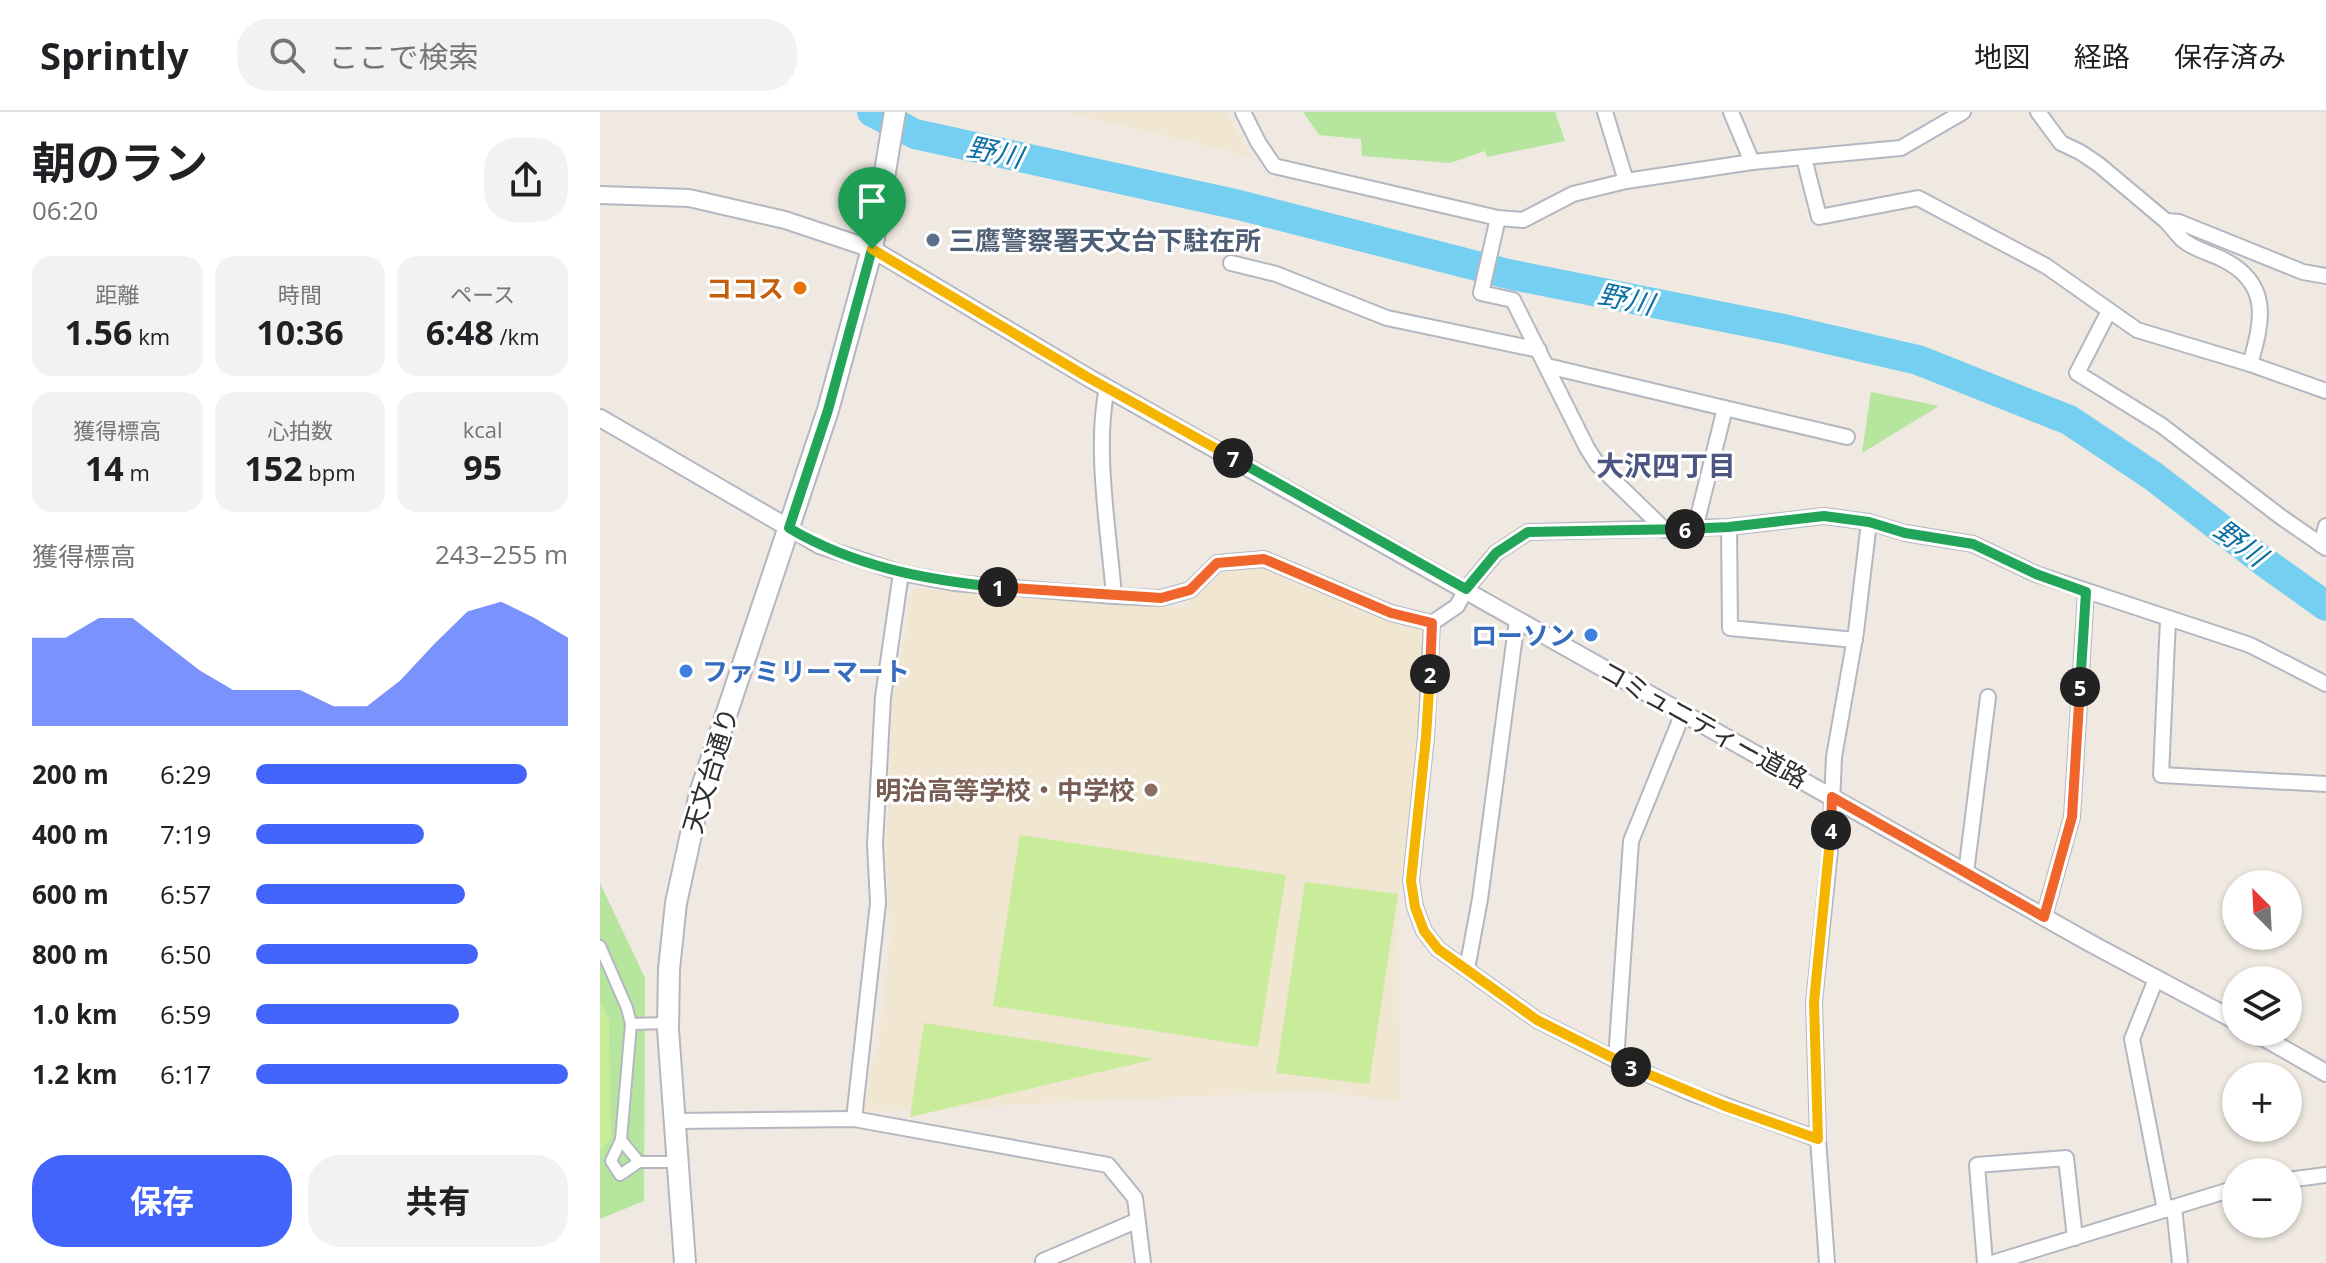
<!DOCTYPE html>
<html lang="ja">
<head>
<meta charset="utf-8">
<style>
  :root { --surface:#fff; --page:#f2f2f2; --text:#202124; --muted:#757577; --line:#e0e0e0; --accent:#4264fb }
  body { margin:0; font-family:"Open Sans","Noto Sans JP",sans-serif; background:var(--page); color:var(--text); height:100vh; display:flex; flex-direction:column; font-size:30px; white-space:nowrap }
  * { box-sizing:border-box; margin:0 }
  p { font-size:26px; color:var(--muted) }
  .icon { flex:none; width:44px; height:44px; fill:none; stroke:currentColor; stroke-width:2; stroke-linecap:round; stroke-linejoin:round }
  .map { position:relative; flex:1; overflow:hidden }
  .details { display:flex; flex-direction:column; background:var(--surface); width:600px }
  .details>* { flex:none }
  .needle { width:52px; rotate:336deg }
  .buttons { position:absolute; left:1622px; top:758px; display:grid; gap:16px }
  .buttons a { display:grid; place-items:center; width:80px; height:80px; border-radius:50%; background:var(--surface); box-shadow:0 2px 6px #0004; font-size:40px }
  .pin { position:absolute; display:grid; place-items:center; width:68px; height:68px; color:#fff; margin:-82px -34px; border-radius:50% 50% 50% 0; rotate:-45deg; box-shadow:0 0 8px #0007 }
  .pin .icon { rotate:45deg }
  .km { position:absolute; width:40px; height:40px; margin:-20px; border-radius:50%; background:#222; color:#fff; font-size:22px; line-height:40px; text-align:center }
  .round { display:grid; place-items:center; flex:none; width:84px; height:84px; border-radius:32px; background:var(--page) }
  .headline { display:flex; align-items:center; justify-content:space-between; height:136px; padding:0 32px }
  h1 { font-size:44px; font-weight:700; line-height:60px }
  .metrics { display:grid; grid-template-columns:repeat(3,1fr); gap:12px; height:136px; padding:8px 32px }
  .metrics div { display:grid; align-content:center; border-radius:20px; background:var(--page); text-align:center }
  .metrics b { font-size:34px; font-weight:700 }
  .metrics small { font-size:22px; font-weight:400 }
  .metrics p { font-size:22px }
  .chart { height:224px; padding:16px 32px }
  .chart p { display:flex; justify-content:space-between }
  .chart svg { width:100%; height:144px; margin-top:8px; fill:var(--accent); opacity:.7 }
  .button { display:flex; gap:16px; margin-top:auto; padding:16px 32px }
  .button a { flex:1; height:92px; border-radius:32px; background:var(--accent); color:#fff; font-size:32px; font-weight:700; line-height:92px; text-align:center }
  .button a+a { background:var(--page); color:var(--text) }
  ul { padding:0 32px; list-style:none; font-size:26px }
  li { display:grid; grid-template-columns:128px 96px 1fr; align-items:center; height:60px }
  li i { height:20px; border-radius:10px; background:var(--accent) }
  header { display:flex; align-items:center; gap:48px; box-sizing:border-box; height:112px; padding:0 40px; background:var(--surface); border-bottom:2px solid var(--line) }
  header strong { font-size:38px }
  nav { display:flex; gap:44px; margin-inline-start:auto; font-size:28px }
  .search { width:560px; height:72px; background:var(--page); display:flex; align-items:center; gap:20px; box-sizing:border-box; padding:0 28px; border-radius:32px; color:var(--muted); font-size:30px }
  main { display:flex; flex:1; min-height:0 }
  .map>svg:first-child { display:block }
  .education { fill:#f0e6d1 }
  .green { fill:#b6e59e }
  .pitch { fill:#c9ec9a }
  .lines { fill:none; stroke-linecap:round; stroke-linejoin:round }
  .river { stroke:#75cff0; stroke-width:30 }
  .pedestrian-casing { stroke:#b4b7c1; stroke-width:14 }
  .minor-casing { stroke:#b4b7c1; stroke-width:18 }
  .tertiary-casing { stroke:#b4b7c1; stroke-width:20 }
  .secondary-casing { stroke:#b4b7c1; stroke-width:24 }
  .pedestrian { stroke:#fff; stroke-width:10 }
  .minor { stroke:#fff; stroke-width:14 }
  .tertiary { stroke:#fff; stroke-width:16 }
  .secondary { stroke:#fff; stroke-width:20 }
  .split-1-casing { stroke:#fff; stroke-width:16 }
  .split-2-casing { stroke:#fff; stroke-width:16 }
  .split-3-casing { stroke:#fff; stroke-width:16 }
  .split-4-casing { stroke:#fff; stroke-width:16 }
  .split-5-casing { stroke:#fff; stroke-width:16 }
  .split-6-casing { stroke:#fff; stroke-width:16 }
  .split-7-casing { stroke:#fff; stroke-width:16 }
  .split-8-casing { stroke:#fff; stroke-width:16 }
  .split-1 { stroke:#22a559; stroke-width:10 }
  .split-2 { stroke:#f0652b; stroke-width:10 }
  .split-3 { stroke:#f5b400; stroke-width:10 }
  .split-4 { stroke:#f5b400; stroke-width:10 }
  .split-5 { stroke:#f0652b; stroke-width:10 }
  .split-6 { stroke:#22a559; stroke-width:10 }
  .split-7 { stroke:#22a559; stroke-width:10 }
  .split-8 { stroke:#f5b400; stroke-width:10 }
  .service-dot { fill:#5c6f8a; stroke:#fff; stroke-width:3 }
  .food-dot { fill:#e8710a; stroke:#fff; stroke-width:3 }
  .shop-dot { fill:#3f7fe0; stroke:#fff; stroke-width:3 }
  .education-dot { fill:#8d6e63; stroke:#fff; stroke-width:3 }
  .labels { text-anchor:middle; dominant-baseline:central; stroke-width:6; stroke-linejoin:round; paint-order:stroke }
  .service-label { font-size:26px; font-weight:bold; fill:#4e5e75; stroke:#fff; text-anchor:start }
  .food-label { font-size:26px; font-weight:bold; fill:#c56008; stroke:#fff; text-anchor:end }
  .shop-label { font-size:26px; font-weight:bold; fill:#366cbe; stroke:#fff; text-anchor:end }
  .street-label { font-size:26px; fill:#2e2e2e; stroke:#fff }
  .education-label { font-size:26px; font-weight:bold; fill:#785e54; stroke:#fff; text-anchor:end }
  .water-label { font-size:28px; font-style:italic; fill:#0d6fa3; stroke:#fff }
  .neighbourhood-label { font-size:28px; font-weight:bold; fill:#4d5680; stroke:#fff }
</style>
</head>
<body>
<header>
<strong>Sprintly</strong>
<div class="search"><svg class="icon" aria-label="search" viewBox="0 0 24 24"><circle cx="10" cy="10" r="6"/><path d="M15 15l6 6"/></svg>ここで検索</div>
<nav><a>地図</a><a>経路</a><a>保存済み</a></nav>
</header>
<main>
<section class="details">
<div class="headline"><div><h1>朝のラン</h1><p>06:20</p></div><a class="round"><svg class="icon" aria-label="share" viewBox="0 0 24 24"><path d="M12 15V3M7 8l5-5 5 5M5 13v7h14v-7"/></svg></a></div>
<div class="metrics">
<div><p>距離</p><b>1.56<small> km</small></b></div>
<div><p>時間</p><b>10:36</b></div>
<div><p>ペース</p><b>6:48<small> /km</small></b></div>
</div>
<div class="metrics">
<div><p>獲得標高</p><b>14<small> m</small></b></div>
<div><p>心拍数</p><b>152<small> bpm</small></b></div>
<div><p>kcal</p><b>95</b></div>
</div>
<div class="chart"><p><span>獲得標高</span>243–255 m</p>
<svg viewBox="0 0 160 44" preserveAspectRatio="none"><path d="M0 44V17L10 17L20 11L30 11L40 19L50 27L60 33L70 33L80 33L90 38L100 38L110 30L120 19L130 9L140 6L150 11L160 17V44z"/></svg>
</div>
<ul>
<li><b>200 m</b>6:29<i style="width:87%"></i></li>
<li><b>400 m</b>7:19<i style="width:54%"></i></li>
<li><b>600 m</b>6:57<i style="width:67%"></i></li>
<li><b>800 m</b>6:50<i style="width:71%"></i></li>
<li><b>1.0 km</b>6:59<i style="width:65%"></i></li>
<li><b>1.2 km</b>6:17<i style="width:100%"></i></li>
</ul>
<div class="button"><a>保存</a><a>共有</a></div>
</section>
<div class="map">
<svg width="1726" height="1151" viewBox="0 0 1726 1151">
  <rect width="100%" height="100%" fill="#efe9e1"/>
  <!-- education -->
  <g class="education">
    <polygon points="467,0 627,0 651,45"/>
    <polygon points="665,456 789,508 825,517 820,618 800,776 798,829 801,989 710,979 264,1000 272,951 278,939 290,828 286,747 292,592 313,476 581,496 622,461"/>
  </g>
  <!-- green -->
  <g class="green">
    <polygon points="703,0 955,0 965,29 887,45 885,39 850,51 762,44 761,27 719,23"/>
    <polygon points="1271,280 1339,294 1262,341"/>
    <polygon points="0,771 45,866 44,1089 0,1107"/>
  </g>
  <!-- pitch -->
  <g class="pitch">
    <polygon points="420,723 686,763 658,935 393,894"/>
    <polygon points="705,770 798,782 769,972 676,961"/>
    <polygon points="0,889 9,908 11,1027 0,1039"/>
    <polygon points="324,911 555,947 310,1005"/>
  </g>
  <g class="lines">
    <!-- river -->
    <polyline class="river" points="272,0 315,22 639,93 908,162 1184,217 1318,248 1469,308 1553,364 1663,449 1726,494"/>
    <!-- pedestrian casing -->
    <g class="pedestrian-casing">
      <g id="pedestrian">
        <polyline points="0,834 27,896 31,912 21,1028 11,1049 20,1063 39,1050 78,1050"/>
        <polyline points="31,912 68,911"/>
        <polyline points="21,1028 39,1050"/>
      </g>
    </g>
    <!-- minor casing -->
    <g class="minor-casing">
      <g id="minor">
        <polyline points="643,0 658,30 674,54 898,106"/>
        <polyline points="1005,0 1026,69"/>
        <polyline points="1131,0 1152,50"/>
        <polyline points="1438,0 1461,31 1480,40 1498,52 1566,109 1579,110 1703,160 1726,164"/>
        <path d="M1204,46L1219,105L1318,86L1446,154L1537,218L1650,252C1663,208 1671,171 1622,147C1610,141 1593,137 1583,128C1577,123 1572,115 1566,109"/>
        <polyline points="631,151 676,162 787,206 939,238"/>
        <polyline points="1509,199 1477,261 1561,313 1681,405 1726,436"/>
        <polyline points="1650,252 1726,279"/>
        <polyline points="947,254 1247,325"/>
        <path d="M507,276C494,336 509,421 514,484"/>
        <polyline points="1129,415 1130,516 1255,528"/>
        <polyline points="189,416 219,434 301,461 354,471 514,484 561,486 590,478 617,451 664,447 791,501 832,511 857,494 866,477 896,441 928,420 1129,415 1224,404 1269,410 1305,421 1373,432 1436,462 1650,533 1726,572"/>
        <polyline points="1095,417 1125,296"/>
        <polyline points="1065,418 998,353 987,336 913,188 881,181 898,106 923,108 973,82 1026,69 1152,50 1301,36 1363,0"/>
        <polyline points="1721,433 1726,414"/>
        <polyline points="1568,507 1561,663 1726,672"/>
        <polyline points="832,511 826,625 811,769 815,795 824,819 838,837 937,908 1016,948 1091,981 1218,1027"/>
        <polyline points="1366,761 1388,585"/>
        <polyline points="1444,805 1472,705 1486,480"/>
        <polyline points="867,857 880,787 917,508"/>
        <polyline points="1556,867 1532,927 1565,1098"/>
        <polyline points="1016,948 1031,729 1083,601"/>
        <polyline points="254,1007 278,791 275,732 283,585 301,461"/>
        <polyline points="74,1009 254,1007 508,1053 535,1086 543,1151"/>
        <polyline points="1688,1068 1726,1063"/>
        <polyline points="1574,1095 1580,1151"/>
        <polyline points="444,1151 443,1149 536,1109"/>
        <polyline points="1227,1151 1218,1027 1214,890 1230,738 1234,645 1256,520 1269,410"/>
        <polyline points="1385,1151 1377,1053 1466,1046 1475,1126"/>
        <polyline points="1392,1151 1636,1076"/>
      </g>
    </g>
    <!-- tertiary casing -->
    <g class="tertiary-casing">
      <g id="tertiary">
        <polyline points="0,83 89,86 185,108 272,137 489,266 1490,831 1636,909"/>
        <polyline points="0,306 189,416"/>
        <polyline points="1654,920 1726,961"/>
      </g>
    </g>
    <!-- secondary casing -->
    <g class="secondary-casing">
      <polyline id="secondary" points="85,1151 68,917 69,857 76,791 100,681 228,298 272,137 295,0"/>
    </g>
    <!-- pedestrian -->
    <use href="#pedestrian" class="pedestrian"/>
    <!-- minor -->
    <use href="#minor" class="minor"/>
    <!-- tertiary -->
    <use href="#tertiary" class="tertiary"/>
    <!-- secondary -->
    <use href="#secondary" class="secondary"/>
  </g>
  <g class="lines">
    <!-- split-1 casing -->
    <g class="split-1-casing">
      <path id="split-1" d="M272,137L228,298L189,416C253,454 325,468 398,475"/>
    </g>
    <!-- split-2 casing -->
    <g class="split-2-casing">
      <polyline id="split-2" points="398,475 561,486 590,478 617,451 664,447 791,501 832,511 830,562"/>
    </g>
    <!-- split-3 casing -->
    <g class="split-3-casing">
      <polyline id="split-3" points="830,562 826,625 811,769 815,795 824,819 838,837 937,908 1031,955"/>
    </g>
    <!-- split-4 casing -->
    <g class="split-4-casing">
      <polyline id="split-4" points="1031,955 1125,994 1218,1027 1214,890 1231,718"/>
    </g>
    <!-- split-5 casing -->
    <g class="split-5-casing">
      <polyline id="split-5" points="1231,718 1232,685 1444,805 1472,705 1480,575"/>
    </g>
    <!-- split-6 casing -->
    <g class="split-6-casing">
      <polyline id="split-6" points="1085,417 1129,415 1224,404 1269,410 1305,421 1373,432 1436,462 1486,480 1480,575"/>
    </g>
    <!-- split-7 casing -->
    <g class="split-7-casing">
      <polyline id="split-7" points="633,346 866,477 896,441 928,420 1085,417"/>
    </g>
    <!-- split-8 casing -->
    <g class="split-8-casing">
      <polyline id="split-8" points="272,137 489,266 633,346"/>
    </g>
    <!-- split-1 -->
    <use href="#split-1" class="split-1"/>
    <!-- split-2 -->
    <use href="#split-2" class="split-2"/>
    <!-- split-3 -->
    <use href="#split-3" class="split-3"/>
    <!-- split-4 -->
    <use href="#split-4" class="split-4"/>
    <!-- split-5 -->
    <use href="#split-5" class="split-5"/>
    <!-- split-6 -->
    <use href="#split-6" class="split-6"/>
    <!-- split-7 -->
    <use href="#split-7" class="split-7"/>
    <!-- split-8 -->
    <use href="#split-8" class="split-8"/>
  </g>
  <!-- markers -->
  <circle class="service-dot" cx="333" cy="128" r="8"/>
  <circle class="food-dot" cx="200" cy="176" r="8"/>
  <g class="shop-dot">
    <circle cx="991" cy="523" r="8"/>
    <circle cx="86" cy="559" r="8"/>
  </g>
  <circle class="education-dot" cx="551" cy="678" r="8"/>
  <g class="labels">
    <!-- service labels -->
    <g class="service-label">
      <text x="349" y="128">三鷹警察署天文台下駐在所</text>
    </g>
    <!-- food labels -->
    <g class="food-label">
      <text x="184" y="176">ココス</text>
    </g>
    <!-- shop labels -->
    <g class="shop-label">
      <text x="975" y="523">ローソン</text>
      <text x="102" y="559" text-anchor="start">ファミリーマート</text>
    </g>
    <!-- street labels -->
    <g class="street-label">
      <text transform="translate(1104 612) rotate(29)">コミュニティー道路</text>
      <text transform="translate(110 658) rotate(-73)">天文台通り</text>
    </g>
    <!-- education labels -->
    <g class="education-label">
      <text x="535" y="678">明治高等学校・中学校</text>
    </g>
    <!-- water labels -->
    <g class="water-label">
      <text transform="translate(395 39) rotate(12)">野川</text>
      <text transform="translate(1026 186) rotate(12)">野川</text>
      <text transform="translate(1641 430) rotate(37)">野川</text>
    </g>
    <!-- neighbourhood labels -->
    <g class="neighbourhood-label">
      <text x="1066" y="353">大沢四丁目</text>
    </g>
  </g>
</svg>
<div class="buttons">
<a><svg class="needle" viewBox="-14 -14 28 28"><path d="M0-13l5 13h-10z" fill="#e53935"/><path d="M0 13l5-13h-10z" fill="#757577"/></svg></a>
<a><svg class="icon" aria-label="layers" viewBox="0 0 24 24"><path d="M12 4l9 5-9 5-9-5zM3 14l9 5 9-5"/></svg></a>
<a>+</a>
<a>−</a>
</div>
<div class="pin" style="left:272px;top:137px;background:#1e9e55"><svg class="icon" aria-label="arrive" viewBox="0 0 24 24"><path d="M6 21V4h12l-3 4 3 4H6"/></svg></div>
<b class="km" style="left:398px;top:475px">1</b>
<b class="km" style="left:830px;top:562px">2</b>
<b class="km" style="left:1031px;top:955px">3</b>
<b class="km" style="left:1231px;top:718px">4</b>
<b class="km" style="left:1480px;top:575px">5</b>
<b class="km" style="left:1085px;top:417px">6</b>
<b class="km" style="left:633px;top:346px">7</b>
</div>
</main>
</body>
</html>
